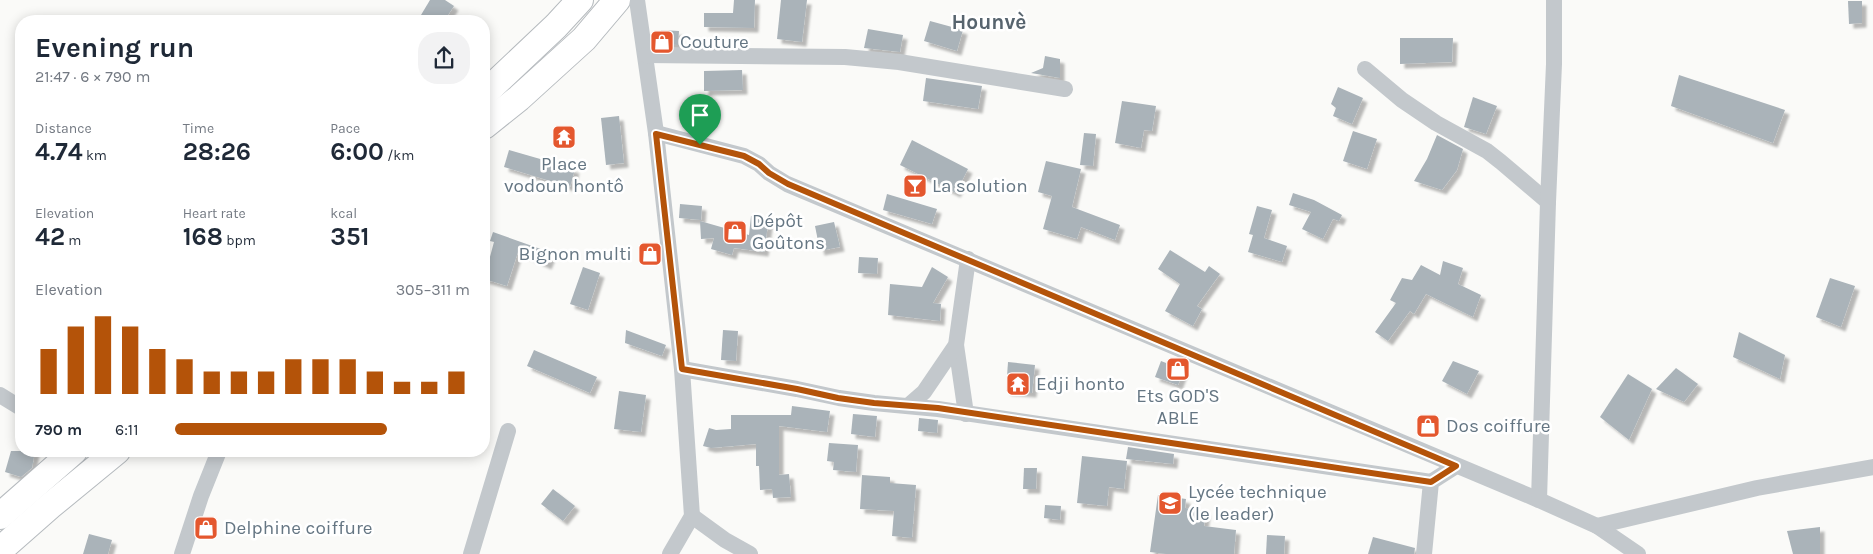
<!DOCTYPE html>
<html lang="en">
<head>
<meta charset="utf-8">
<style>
  :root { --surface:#fff; --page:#f2f2f3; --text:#1f2937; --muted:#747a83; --accent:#b45309 }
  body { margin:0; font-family:Karla,sans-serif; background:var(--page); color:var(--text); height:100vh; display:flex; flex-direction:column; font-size:19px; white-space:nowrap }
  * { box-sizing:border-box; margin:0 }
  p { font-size:16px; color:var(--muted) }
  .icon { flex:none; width:28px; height:28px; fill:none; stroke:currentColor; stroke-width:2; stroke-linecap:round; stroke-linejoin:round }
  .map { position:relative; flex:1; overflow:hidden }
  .sheet { position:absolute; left:15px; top:15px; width:475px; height:442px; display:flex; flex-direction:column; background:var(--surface); border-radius:20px; box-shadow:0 2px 12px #0003 }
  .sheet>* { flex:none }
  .pin { position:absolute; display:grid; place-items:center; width:42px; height:42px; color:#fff; margin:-51px -21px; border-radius:50% 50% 50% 0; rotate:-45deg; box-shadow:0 0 5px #0007 }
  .pin .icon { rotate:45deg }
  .round { display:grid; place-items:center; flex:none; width:52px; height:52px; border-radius:20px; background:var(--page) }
  .overview { display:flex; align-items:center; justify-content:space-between; height:85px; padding:0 20px }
  h1 { font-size:28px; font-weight:700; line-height:38px }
  .stats { display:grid; grid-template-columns:repeat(3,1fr); gap:8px; height:85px; padding:5px 20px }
  .stats div { display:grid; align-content:center }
  .stats b { font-size:25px; font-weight:700 }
  .stats small { font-size:14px; font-weight:400 }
  .stats p { font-size:14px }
  .chart { height:140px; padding:10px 20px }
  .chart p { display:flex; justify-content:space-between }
  .chart svg { width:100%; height:90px; margin-top:5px; stroke:var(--accent); stroke-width:6 }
  ul { padding:0 20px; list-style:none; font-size:16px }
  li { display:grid; grid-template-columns:80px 60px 1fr; align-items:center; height:38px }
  li i { height:12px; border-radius:6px; background:var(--accent) }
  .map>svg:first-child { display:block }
  .building { fill:#aab3b9; filter:url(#shadow) }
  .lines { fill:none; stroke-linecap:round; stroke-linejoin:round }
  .primary-casing { stroke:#b5babe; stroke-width:28 }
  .street { stroke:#c3c8cc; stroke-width:16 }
  .primary { stroke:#fff; stroke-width:26 }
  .route-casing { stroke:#fff; stroke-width:10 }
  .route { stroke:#b45309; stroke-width:6 }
  .labels { text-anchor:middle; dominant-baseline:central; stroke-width:5; stroke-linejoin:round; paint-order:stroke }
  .poi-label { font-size:19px; fill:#657683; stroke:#fff; text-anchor:start }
  .quarter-label { font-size:21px; font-weight:bold; fill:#57646e; stroke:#fff }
</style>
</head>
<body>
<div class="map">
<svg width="1873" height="554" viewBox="0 0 1873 554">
  <defs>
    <filter id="shadow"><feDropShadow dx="4.5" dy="4.5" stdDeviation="1" flood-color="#0004"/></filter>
  </defs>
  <rect width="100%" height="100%" fill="#fafaf8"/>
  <!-- building -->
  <g class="building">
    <polygon points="430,0 445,0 454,6 444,21 431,21 421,15"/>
    <polygon points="734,0 755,0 754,28 704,27 704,13 733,13"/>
    <polygon points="781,0 807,0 802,42 777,39"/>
    <polygon points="1848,1 1862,1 1862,23 1849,24"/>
    <polygon points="930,21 963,30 957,51 924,41"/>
    <polygon points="868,29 903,35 900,52 864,48"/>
    <polygon points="661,30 679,31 678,45 660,44"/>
    <polygon points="1400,38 1453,38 1452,62 1400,64"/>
    <polygon points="1045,56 1060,59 1060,78 1031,73 1043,68"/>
    <polygon points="742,70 743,90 704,91 704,71"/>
    <polygon points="1679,75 1785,110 1773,143 1671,106"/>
    <polygon points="926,78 982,86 978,109 923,101"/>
    <polygon points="1338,87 1363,98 1352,124 1333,116 1336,108 1331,104"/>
    <polygon points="1473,97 1497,106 1486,134 1464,127"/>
    <polygon points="1122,101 1156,106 1152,131 1144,130 1141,148 1115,143"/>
    <polygon points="619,116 624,163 606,165 601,118"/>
    <polygon points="1353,131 1377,139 1367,169 1343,161"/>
    <polygon points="1084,133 1096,134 1093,166 1080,165"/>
    <polygon points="1437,135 1463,149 1457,170 1442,190 1414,181 1427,159"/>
    <polygon points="912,140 968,169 956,193 900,165"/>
    <polygon points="509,150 575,169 570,187 504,167"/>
    <polygon points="1046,161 1081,169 1072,207 1120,225 1115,240 1081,227 1077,239 1043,229 1052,196 1038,192"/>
    <polygon points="1293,193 1314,200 1342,215 1339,221 1333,219 1323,239 1302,229 1311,212 1289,205"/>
    <polygon points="887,194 937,209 932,224 883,210"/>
    <polygon points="680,204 702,206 701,220 679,218"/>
    <polygon points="1257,206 1272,210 1264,238 1287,246 1282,262 1248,252 1253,235 1249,234"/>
    <polygon points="751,216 769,218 764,252 734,248 732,255 711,249 714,238 701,239 700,221 749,235"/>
    <polygon points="834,222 840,247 820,251 815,226"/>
    <polygon points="493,232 552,253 547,265 518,252 507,286 484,279 494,242 490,241"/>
    <polygon points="1170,250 1205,272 1209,266 1220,274 1197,306 1202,309 1193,326 1165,311 1180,284 1158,269"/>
    <polygon points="859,257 878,258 877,274 858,273"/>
    <polygon points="1443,261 1463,268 1458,284 1481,295 1473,317 1426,294 1414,314 1410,311 1388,341 1375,332 1396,303 1390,300 1402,278 1412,280 1421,265 1440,275"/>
    <polygon points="583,267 600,273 588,310 570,304"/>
    <polygon points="932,267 948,277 933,303 941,304 940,321 888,315 890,284 922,287"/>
    <polygon points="1830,278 1855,286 1841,327 1816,317"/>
    <polygon points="626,330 666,345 662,356 625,343"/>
    <polygon points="723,330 738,331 736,361 721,360"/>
    <polygon points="1739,332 1785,355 1780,379 1733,357"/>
    <polygon points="534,350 597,377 590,393 527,366"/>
    <polygon points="1161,361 1184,370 1178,385 1155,377"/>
    <polygon points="1453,361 1479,371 1467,394 1442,381"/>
    <polygon points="1008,362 1035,365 1032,393 1006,391"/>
    <polygon points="1676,368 1698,384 1684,402 1656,389"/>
    <polygon points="1628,374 1652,389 1629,440 1600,417"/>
    <polygon points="619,391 646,395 641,432 614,429"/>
    <polygon points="792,406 830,411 827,432 779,426 779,475 789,474 791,497 773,498 772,489 760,490 759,466 756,466 756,444 711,448 703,446 709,428 716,430 731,429 731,415 791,415"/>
    <polygon points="853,414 877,416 875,437 851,434"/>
    <polygon points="919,418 938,420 937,433 918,431"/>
    <polygon points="829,443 858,445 856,472 833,470 834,462 827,461"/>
    <polygon points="1128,447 1174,454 1173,464 1126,459"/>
    <polygon points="11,451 35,451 32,468 21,477 5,472"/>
    <polygon points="1082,456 1127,461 1124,489 1109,487 1107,506 1077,503"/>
    <polygon points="1024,468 1037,468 1036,489 1023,489"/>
    <polygon points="862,475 890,477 890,483 916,485 912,538 892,536 894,511 860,509"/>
    <polygon points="553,489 575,506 563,521 541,504"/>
    <polygon points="1158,495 1186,499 1185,508 1206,511 1204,526 1236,530 1234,554 1166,554 1150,552"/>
    <polygon points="1045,505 1061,506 1060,520 1044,518"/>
    <polygon points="1820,527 1820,554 1793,554 1787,531"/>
    <polygon points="89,534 112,540 108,554 83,554"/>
    <polygon points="1267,535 1285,536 1284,554 1266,554"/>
    <polygon points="1373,537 1415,548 1414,554 1368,554"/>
  </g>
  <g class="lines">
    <!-- primary casing -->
    <g class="primary-casing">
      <g id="primary">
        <polyline points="484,94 556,26 580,0"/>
        <polyline points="484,126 519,98 584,39 617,0"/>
        <polyline points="0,516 74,451"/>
        <polyline points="0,550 50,506 117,451"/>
      </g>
    </g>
    <!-- street -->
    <g class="street">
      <polyline points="637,0 656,133 682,369 692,516 670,554"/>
      <polyline points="646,55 845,57 899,62 1065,89"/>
      <polyline points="1365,69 1402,100 1436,123 1487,151 1501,162 1548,202"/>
      <path d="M656,133L744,156L759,164L769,173L787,184C1039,288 1288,397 1539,500L1597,526L1638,554"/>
      <polyline points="956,345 966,414"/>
      <polyline points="682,369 797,389 839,398 874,403 938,409 1431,482"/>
      <polyline points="0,395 21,408"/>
      <polyline points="908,406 924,392 956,345 968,259"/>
      <polyline points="1539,500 1548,202 1554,64 1554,0"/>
      <polyline points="692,516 725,540 750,554"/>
      <polyline points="1597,526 1757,488 1873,467"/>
      <polyline points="182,554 201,496 219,451"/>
      <polyline points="471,554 508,431"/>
      <polyline points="1424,554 1431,482 1456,466"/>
    </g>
    <!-- primary -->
    <use href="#primary" class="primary"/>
  </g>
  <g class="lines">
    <!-- route casing -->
    <g class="route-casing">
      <polygon id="route" points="656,134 744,156 759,164 769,173 788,184 1456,466 1431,482 938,408 874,403 838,398 797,389 682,369"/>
    </g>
    <!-- route -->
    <use href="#route" class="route"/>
  </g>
  <!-- icons -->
  <defs>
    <g id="shop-square" transform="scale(1.25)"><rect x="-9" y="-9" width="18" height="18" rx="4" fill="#e4572e" stroke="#fff"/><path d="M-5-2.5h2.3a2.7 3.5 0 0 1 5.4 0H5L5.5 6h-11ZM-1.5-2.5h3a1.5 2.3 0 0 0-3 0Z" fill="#fff"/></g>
    <g id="temple-square" transform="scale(1.25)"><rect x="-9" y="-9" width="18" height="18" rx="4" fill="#e4572e" stroke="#fff"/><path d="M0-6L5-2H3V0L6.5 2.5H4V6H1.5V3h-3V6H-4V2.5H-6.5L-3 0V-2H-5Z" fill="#fff"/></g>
    <g id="bar-square" transform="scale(1.25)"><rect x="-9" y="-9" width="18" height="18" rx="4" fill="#e4572e" stroke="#fff"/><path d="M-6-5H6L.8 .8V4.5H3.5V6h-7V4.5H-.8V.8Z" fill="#fff"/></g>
    <g id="school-square" transform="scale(1.25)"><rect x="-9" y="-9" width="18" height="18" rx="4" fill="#e4572e" stroke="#fff"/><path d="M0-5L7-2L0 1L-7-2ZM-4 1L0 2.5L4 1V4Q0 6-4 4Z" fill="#fff"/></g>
  </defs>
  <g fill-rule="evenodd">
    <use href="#shop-square" x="662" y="42"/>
    <use href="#temple-square" x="564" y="137"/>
    <use href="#bar-square" x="915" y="186"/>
    <use href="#shop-square" x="735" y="232"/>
    <use href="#shop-square" x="650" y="254"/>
    <use href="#shop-square" x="1178" y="369"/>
    <use href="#temple-square" x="1018" y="384"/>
    <use href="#shop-square" x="1428" y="426"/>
    <use href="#school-square" x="1170" y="503"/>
    <use href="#shop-square" x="206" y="528"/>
  </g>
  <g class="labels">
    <!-- poi labels -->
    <g class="poi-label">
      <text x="680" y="42">Couture</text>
      <text x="564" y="164" text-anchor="middle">Place<tspan x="564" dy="22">vodoun hontô</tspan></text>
      <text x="932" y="186">La solution</text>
      <text x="752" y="221">Dépôt<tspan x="752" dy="22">Goûtons</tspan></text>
      <text x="632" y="254" text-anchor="end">Bignon multi</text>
      <text x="1036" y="384">Edji honto</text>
      <text x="1178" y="396" text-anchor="middle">Ets GOD'S<tspan x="1178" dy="22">ABLE</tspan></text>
      <text x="1446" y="426">Dos coiffure</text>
      <text x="1188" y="492">Lycée technique<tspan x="1188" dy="22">(le leader)</tspan></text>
      <text x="224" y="528">Delphine coiffure</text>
    </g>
    <!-- quarter labels -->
    <g class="quarter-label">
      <text x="989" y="22">Hounvè</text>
    </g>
  </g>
</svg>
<div class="pin" style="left:700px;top:145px;background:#1e9e55"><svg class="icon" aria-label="arrive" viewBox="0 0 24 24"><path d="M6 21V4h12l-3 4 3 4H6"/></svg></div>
<section class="sheet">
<div class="overview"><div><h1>Evening run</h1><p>21:47 · 6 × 790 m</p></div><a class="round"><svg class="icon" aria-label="share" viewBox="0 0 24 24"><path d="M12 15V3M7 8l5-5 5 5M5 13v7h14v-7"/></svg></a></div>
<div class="stats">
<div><p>Distance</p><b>4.74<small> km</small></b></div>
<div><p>Time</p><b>28:26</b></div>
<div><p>Pace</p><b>6:00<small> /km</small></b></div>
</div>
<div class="stats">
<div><p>Elevation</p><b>42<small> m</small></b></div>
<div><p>Heart rate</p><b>168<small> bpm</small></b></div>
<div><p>kcal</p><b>351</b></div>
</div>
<div class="chart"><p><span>Elevation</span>305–311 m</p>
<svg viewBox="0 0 160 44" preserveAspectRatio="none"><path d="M5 44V22M15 44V11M25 44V6M35 44V11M45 44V22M55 44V27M65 44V33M75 44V33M85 44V33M95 44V27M105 44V27M115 44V27M125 44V33M135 44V38M145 44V38M155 44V33"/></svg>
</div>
<ul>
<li><b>790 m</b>6:11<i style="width:72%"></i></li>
</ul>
</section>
</div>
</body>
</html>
